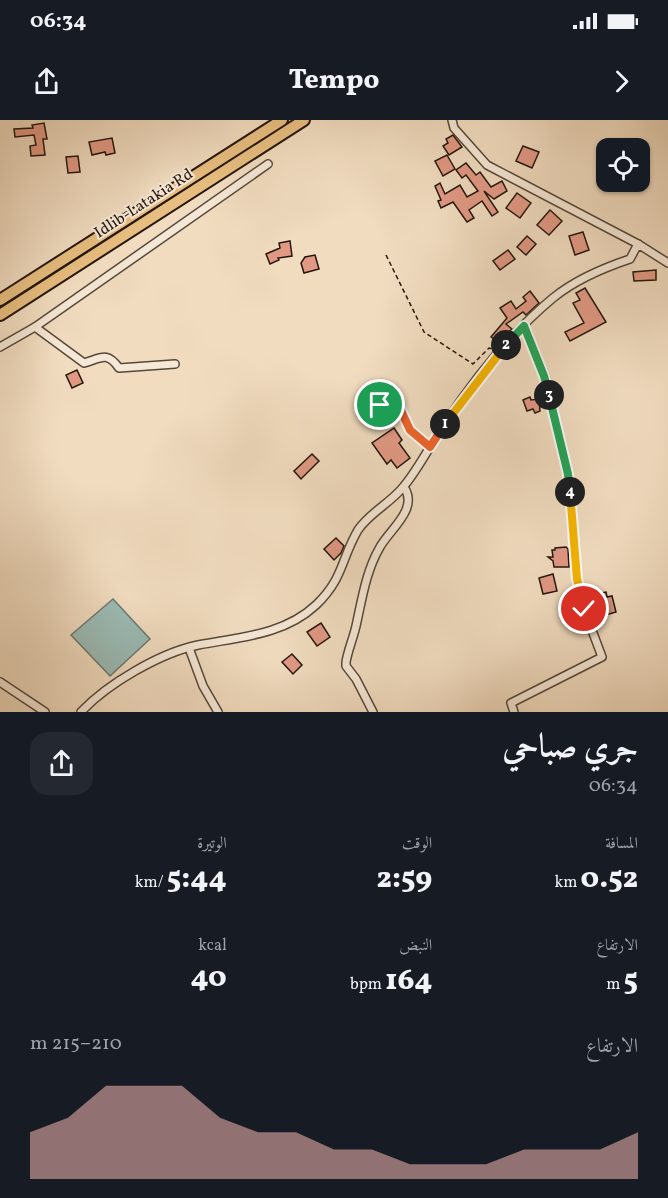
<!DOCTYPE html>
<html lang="ar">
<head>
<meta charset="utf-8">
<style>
  :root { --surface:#171b24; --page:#242831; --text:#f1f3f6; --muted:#9ea1a6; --accent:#c59692 }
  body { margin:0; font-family:Vollkorn,Amiri,serif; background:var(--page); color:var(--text); direction:rtl; height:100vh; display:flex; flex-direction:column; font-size:22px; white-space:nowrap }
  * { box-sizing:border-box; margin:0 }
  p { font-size:20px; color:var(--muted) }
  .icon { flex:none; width:33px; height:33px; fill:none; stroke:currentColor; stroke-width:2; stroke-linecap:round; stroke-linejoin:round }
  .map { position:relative; height:592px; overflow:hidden; direction:ltr }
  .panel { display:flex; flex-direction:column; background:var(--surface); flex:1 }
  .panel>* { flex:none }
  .fabs { position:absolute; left:596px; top:18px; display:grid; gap:12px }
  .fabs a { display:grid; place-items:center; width:54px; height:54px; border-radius:12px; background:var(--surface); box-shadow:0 2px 4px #0004; font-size:30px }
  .pin { position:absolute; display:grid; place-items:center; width:51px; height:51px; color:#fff; margin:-26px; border:3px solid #fff; border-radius:50%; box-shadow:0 2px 6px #0007 }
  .km { position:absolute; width:30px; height:30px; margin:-15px; border-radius:50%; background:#222; color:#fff; font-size:16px; line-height:30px; text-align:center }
  .round { display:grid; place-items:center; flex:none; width:63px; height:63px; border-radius:18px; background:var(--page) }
  .head { display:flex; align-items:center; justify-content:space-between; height:102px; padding:0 30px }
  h1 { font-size:33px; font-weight:800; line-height:45px }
  .stats { display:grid; grid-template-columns:repeat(3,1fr); gap:9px; height:102px; padding:6px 30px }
  .stats div { display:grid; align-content:center }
  .stats b { font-size:30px; font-weight:800 }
  .stats small { font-size:16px; font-weight:400 }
  .stats p { font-size:16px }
  .chart { height:168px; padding:12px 30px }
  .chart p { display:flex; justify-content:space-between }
  .chart svg { width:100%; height:108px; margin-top:6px; fill:var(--accent); opacity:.7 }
  .status { display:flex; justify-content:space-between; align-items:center; height:42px; padding:0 30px; background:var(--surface); direction:ltr }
  .status svg { height:16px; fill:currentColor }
  header { display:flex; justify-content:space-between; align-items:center; height:78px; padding:0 30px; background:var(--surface); font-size:27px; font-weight:800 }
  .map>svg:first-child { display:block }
  .water { fill:#9bbbb5; stroke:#6b7972; stroke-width:1.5 }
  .building { fill:#e29984; stroke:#23160d; stroke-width:1.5 }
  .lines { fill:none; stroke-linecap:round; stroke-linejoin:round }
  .minor-casing { stroke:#56483a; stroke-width:10 }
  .highway-casing { stroke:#23160d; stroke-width:14 }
  .path { stroke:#23160d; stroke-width:1.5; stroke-dasharray:4.5 3; stroke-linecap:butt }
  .minor { stroke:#f6e8d6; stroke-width:7 }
  .highway { stroke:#e8be80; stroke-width:10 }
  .split-1-casing { stroke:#fff; stroke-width:12 }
  .split-2-casing { stroke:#fff; stroke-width:12 }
  .split-3-casing { stroke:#fff; stroke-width:12 }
  .split-4-casing { stroke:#fff; stroke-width:12 }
  .split-5-casing { stroke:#fff; stroke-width:12 }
  .split-1 { stroke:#f0652b; stroke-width:8 }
  .split-2 { stroke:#f5b400; stroke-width:8 }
  .split-3 { stroke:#22a559; stroke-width:8 }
  .split-4 { stroke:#22a559; stroke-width:8 }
  .split-5 { stroke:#f5b400; stroke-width:8 }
  .labels { text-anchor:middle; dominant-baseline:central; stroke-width:4.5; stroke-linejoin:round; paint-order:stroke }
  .street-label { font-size:16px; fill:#23160d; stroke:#f6e8d6 }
</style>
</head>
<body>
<div class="status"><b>06:34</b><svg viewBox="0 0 49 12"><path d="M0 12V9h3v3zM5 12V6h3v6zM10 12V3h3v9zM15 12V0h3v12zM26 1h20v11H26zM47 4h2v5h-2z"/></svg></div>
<header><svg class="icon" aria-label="forward" viewBox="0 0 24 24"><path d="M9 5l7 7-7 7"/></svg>Tempo<svg class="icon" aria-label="share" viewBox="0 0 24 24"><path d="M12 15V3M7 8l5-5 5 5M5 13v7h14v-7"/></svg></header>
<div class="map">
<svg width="668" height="592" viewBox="0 0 668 592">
  <rect width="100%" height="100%" fill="#f1dcc0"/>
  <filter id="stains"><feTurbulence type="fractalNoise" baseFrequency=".00333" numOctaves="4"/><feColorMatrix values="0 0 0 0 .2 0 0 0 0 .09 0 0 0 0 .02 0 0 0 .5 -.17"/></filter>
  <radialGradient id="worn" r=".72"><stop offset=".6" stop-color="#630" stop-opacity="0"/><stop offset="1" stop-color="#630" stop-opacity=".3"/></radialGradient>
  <!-- water -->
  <polygon class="water" points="113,479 150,519 110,556 71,515"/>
  <!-- building -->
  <g class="building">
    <polygon points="44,3 47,19 43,19 45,35 31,36 30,26 36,25 34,15 15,17 14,9 33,8 32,5"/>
    <polygon points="453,15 462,27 449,35 443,26 448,23 446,19"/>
    <polygon points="112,18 115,33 106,35 105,32 92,35 89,22"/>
    <polygon points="523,26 539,32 532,48 516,41"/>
    <polygon points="447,35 455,49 443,56 435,41"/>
    <polygon points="78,36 80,52 68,53 66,37"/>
    <polygon points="466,43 476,55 480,52 491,67 502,61 507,71 494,79 484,71 498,92 492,96 482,81 469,90 474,98 467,102 453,82 441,88 438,81 441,80 435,66 440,63 445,74 460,65 467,77 478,71 466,55 462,58 456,50"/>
    <polygon points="517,73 531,83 520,98 506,88"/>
    <polygon points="550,90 562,101 549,115 537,105"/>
    <polygon points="583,112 589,130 575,135 569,116"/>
    <polygon points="527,116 536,124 526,135 517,127"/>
    <polygon points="290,121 292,136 278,138 279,140 270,144 266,134 280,128 279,123"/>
    <polygon points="508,130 515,139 500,150 493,141"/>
    <polygon points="315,135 319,149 304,153 301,143 305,137"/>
    <polygon points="656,150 656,160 634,161 633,152"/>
    <polygon points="585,168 606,202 570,221 565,212 584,203 573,183 580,180 576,173"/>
    <polygon points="530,171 539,183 526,195 523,192 506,204 512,209 495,228 493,225 496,221 491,217 507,198 500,188 511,181 516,189 526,181 523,177"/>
    <polygon points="77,250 83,263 72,268 66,255"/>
    <polygon points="530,277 531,280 539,279 540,291 535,293 533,289 527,291 523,280"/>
    <polygon points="394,308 402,320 399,323 410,338 397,348 391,340 387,344 372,323"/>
    <polygon points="312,334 319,341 301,359 294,351"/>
    <polygon points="336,418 344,426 341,433 334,440 324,429"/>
    <polygon points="566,427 568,429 569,447 554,447 553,441 548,437 553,437 552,430 555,430 555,428"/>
    <polygon points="553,454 557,471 543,474 539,458"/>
    <polygon points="606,472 607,477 612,476 616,492 595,498 590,479 595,477 594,474"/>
    <polygon points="321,503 330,517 317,526 307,512"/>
    <polygon points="292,534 302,545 293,554 282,542"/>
  </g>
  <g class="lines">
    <!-- minor casing -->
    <g class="minor-casing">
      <g id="minor">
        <polyline points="452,0 454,8 487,45 638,124"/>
        <path d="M35,207L84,243C101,238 107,231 119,248L175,244"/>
        <polyline points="0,227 35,207 268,44"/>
        <polyline points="189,528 203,566 218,592"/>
        <polyline points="0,562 45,592"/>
        <path d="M81,592C107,564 160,533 198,525C240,517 284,515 316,485C344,458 341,439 358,410C370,392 391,383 404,366C419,348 430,325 444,305C473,261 512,212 553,178C575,160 603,148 630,139L638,124L668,143"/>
        <path d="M373,592L356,559L346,546V542C348,530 353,519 356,506C362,479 366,451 380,427C390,409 419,389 404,367"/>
        <polyline points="514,592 511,583 602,537 584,489 577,459 568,354 545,256 524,206"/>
      </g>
    </g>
    <!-- highway casing -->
    <g class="highway-casing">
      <g id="highway">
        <polyline points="0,180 282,0"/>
        <polyline points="0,195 304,0"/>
      </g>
    </g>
    <!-- path -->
    <g class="path">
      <polyline points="386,135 424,212 473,244 489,228 492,229"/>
      <polyline points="380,285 397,284 410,310 424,322"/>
    </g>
    <!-- minor -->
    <use href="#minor" class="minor"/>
    <!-- highway -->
    <use href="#highway" class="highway"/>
  </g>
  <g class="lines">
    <!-- split-1 casing -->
    <g class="split-1-casing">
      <polyline id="split-1" points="380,285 398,284 410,310 430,327 445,304"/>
    </g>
    <!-- split-2 casing -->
    <g class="split-2-casing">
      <polyline id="split-2" points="445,304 506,225"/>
    </g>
    <!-- split-3 casing -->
    <g class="split-3-casing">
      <polyline id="split-3" points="506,225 524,206 544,256 549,275"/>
    </g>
    <!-- split-4 casing -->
    <g class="split-4-casing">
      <polyline id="split-4" points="549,275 568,354 570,372"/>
    </g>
    <!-- split-5 casing -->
    <g class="split-5-casing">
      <polyline id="split-5" points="570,372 577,459 584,489"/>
    </g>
    <!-- split-1 -->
    <use href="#split-1" class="split-1"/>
    <!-- split-2 -->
    <use href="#split-2" class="split-2"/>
    <!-- split-3 -->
    <use href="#split-3" class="split-3"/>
    <!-- split-4 -->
    <use href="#split-4" class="split-4"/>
    <!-- split-5 -->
    <use href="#split-5" class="split-5"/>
  </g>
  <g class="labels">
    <!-- street labels -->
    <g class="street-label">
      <text transform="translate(144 84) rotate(-33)">Idlib-Latakia Rd</text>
    </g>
  </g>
  <rect width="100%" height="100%" filter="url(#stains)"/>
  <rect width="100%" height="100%" fill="url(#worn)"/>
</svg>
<div class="fabs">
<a><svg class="icon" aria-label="locate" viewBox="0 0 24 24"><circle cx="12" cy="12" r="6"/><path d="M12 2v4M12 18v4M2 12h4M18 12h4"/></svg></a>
</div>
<div class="pin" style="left:380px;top:285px;background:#1e9e55"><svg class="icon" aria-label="arrive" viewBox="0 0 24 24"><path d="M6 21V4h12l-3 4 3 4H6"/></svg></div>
<div class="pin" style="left:584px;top:489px;background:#d93025"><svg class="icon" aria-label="check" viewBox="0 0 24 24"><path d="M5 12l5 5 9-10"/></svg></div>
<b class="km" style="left:445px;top:304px">1</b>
<b class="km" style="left:506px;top:225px">2</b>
<b class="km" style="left:549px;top:275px">3</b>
<b class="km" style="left:570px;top:372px">4</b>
</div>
<section class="panel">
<div class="head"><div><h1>جري صباحي</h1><p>06:34</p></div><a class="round"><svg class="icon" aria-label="share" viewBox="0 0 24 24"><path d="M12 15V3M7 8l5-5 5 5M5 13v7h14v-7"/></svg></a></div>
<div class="stats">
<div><p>المسافة</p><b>0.52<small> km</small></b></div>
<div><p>الوقت</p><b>2:59</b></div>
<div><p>الوتيرة</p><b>5:44<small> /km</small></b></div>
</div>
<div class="stats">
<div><p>الارتفاع</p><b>5<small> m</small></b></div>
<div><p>النبض</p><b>164<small> bpm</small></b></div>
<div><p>kcal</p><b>40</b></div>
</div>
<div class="chart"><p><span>الارتفاع</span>210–215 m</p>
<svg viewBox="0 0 160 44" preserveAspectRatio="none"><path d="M0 44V25L10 19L20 6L30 6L40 6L50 19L60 25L70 25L80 32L90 32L100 38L110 38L120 38L130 32L140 32L150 32L160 25V44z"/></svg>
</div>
</section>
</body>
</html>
